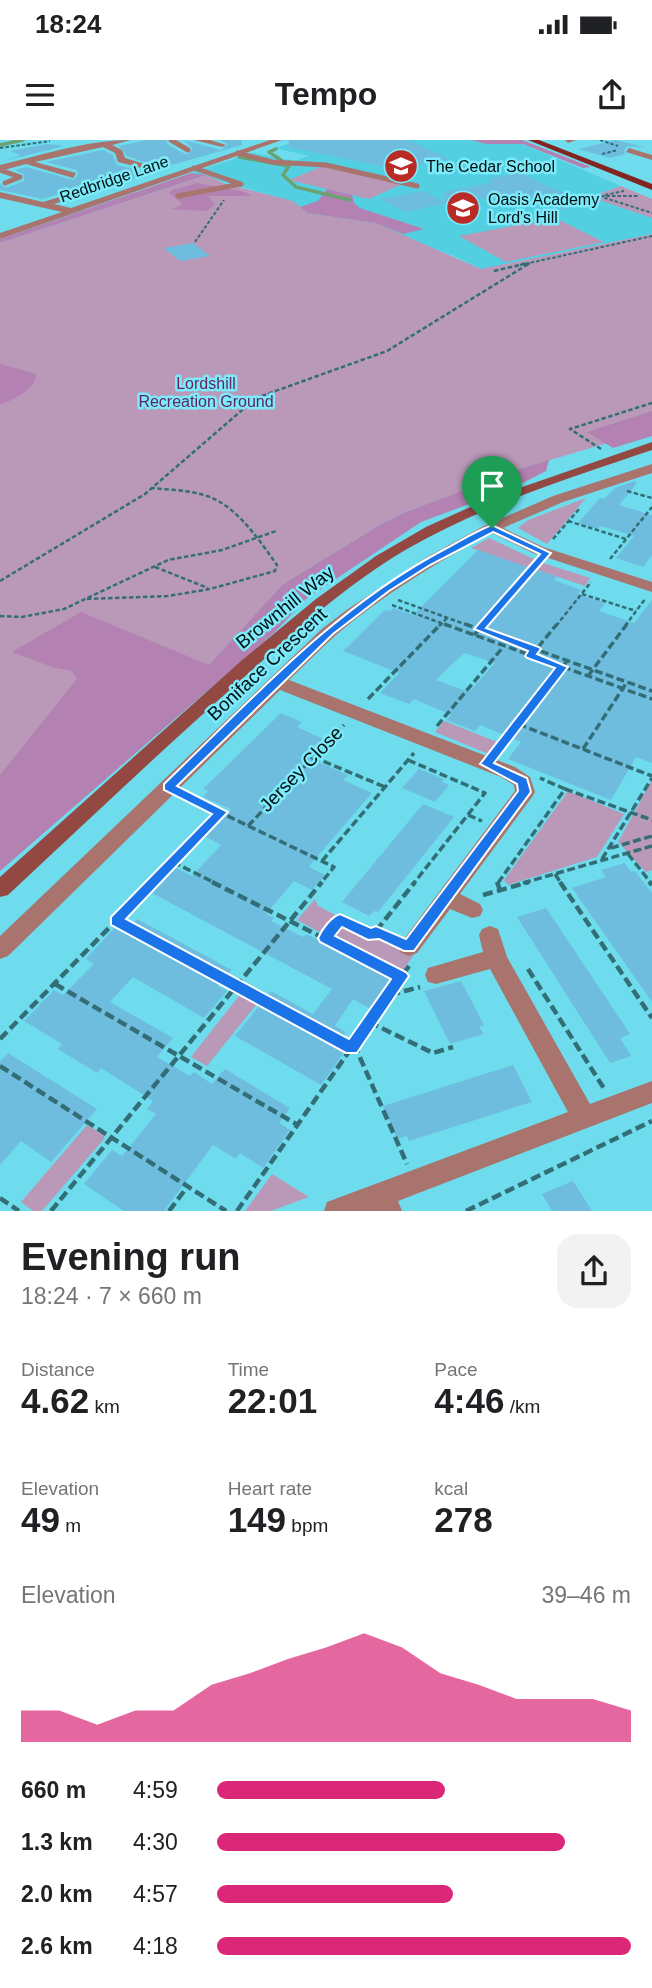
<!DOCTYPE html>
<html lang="en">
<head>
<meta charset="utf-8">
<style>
  :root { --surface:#fff; --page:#f2f2f2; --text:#202124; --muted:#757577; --accent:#db2777 }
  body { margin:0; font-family:Helvetica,sans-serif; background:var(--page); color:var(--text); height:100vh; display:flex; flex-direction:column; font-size:26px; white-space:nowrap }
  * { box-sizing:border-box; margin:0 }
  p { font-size:23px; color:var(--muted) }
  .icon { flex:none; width:38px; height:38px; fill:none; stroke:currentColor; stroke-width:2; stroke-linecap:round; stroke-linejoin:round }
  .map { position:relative; height:1071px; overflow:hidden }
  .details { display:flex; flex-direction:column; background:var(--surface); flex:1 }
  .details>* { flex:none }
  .pin { position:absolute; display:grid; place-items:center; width:60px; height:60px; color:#fff; margin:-72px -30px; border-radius:50% 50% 50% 0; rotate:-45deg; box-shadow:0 0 7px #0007 }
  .pin .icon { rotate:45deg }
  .round { display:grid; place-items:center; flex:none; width:74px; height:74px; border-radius:21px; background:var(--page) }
  .head { display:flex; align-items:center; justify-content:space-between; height:119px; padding:0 21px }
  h1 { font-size:38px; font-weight:800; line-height:52px }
  .stats { display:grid; grid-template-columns:repeat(3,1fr); gap:10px; height:119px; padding:7px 21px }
  .stats div { display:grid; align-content:center }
  .stats b { font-size:35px; font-weight:800 }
  .stats small { font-size:19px; font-weight:400 }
  .stats p { font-size:19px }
  .chart { height:196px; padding:14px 21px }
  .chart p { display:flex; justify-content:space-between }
  .chart svg { width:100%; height:126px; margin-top:7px; fill:var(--accent); opacity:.7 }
  ul { padding:0 21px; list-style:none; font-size:23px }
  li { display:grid; grid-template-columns:112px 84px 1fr; align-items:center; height:52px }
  li i { height:18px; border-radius:9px; background:var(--accent) }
  .status { display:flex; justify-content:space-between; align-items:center; height:49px; padding:0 35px; background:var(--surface); direction:ltr }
  .status svg { height:19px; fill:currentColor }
  header { display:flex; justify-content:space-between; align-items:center; height:91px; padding:0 21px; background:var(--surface); font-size:32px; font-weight:800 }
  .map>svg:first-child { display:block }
  .built { fill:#52d0e1 }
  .green { fill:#ba99b8 }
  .forest { fill:#b381b2 }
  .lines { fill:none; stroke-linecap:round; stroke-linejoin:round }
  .stream { stroke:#6ca272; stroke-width:3.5 }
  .building { fill:#6fbdde; fill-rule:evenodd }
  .path-far3 { stroke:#336e77; stroke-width:2; stroke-dasharray:3.5 2; stroke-linecap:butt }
  .path-far2 { stroke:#336e77; stroke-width:2.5; stroke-dasharray:4.5 2.5; stroke-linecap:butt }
  .path-far1 { stroke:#336e77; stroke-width:3.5; stroke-dasharray:8 3.5; stroke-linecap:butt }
  .path { stroke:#336e77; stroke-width:4.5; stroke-dasharray:10 4.5; stroke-linecap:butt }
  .lane { stroke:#a8746d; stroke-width:5 }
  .street { fill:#a8746d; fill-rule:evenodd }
  .secondary { fill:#934841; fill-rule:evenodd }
  .primary { fill:#822520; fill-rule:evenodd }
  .route { fill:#1a73e8; stroke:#fff; stroke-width:2; fill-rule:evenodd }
  .labels { text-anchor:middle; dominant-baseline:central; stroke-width:5; stroke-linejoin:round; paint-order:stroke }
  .far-poi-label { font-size:16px; fill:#000f12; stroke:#7ceaf9; text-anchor:start }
  .far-street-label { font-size:16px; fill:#000f12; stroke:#7ceaf9 }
  .far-park-label { font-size:16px; fill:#622562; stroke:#7ceaf9 }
  .street-label { font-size:19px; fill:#000f12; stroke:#7ceaf9 }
</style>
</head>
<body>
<div class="status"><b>18:24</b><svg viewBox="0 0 49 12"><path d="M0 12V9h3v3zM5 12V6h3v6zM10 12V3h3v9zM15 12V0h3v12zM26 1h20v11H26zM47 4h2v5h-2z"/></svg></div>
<header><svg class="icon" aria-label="menu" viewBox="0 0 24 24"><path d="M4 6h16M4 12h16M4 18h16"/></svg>Tempo<svg class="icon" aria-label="share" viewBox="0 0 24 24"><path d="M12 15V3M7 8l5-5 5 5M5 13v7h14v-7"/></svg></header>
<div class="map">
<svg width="652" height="1071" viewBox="0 0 652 1071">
  <rect width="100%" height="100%" fill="#6edcec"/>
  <!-- built -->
  <polygon class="built" points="300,0 513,0 621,46 592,56 652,78 652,94 481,129 452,115 308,73 292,61 191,33 253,13 294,21 309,16 275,8"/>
  <!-- green -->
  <g class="green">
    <polygon points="323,26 402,44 369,59 289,40"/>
    <polygon points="206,35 226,44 293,61 308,73 376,83 481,129 652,94 652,290 516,330 406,372 381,384 282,445 209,525 214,535 0,705 0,103"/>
    <polygon points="621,46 652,59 652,78 590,57"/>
    <polygon points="555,78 604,102 506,122 459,96"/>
    <polygon points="586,358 547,404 518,388 528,380"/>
    <polygon points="489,398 536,420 528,428 471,408"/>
    <polygon points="540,422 590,438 585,446 534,429"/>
    <polygon points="444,581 500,603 491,615 435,592"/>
    <polygon points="652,640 652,730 646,732 618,702"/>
    <polygon points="568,651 624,674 597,717 508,745 504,740"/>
    <polygon points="315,759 318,766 339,777 325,795 297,780"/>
    <polygon points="341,782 373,798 378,796 415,813 401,833 329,797"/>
    <polygon points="242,852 260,860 207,926 191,917"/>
    <polygon points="87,985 104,995 104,999 42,1071 33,1071 21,1062"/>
    <polygon points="272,1034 309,1057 271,1071 245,1071"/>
  </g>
  <!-- forest -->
  <g class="forest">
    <polygon points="471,0 522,0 591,27 583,28 523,4 486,4"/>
    <polygon points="191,33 206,35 0,103 0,99"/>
    <polygon points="197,43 245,52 252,56 208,56 215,65 206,71 172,69 183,64 169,53 172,50"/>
    <polygon points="327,49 352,55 354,63 360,68 424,89 403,94 376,83 308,73 300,67 318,61"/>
    <path d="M0,224L37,234C32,252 16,258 0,265Z"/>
    <polygon points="652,271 652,296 613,308 587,292"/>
    <polygon points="549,320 546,331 515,347 421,382 306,459 276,491 0,731 0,635 77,539 72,531 55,528 12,512 81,472 209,525 282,445 381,384 406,372 516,330"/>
  </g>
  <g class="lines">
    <!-- stream -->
    <g class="stream">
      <polyline points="0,5 23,0"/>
      <polyline points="276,9 269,12 281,20"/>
      <polyline points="239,17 289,26 283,35 296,47 350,60"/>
    </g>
  </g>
  <!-- building -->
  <g class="building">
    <polygon points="147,0 166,0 168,5 187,15 193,9 184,0 221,10 228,4 219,0 241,0 242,5 161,28 127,16 119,6"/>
    <polygon points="289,0 408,0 450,19 395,29 288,7"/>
    <polygon points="616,0 647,8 628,6 624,10 625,14 610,18 578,9"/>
    <polygon points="46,4 64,6 0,22 21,15 10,11"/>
    <polygon points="103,10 113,15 117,25 149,33 107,49 98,42 43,59 0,50 0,44 6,48 24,41 24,34 15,30 26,27 74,40 78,34 77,30 46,22"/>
    <polygon points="523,32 533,40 585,61 564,70 512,56 447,63 405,72 379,59 424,51 445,62 444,52 493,42 487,39"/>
    <polygon points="193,103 210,116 180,121 164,108"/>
    <polygon points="635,341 637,343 619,365 652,375 652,415 643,427 616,418 634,396 601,386 598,389 578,383 600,358 604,359 615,348"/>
    <path d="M478,410L557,437L554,440L581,450L578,454L605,463L599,471L634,483L652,460V623L636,617L611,660L508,619L521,602L480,585L475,591L446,580L451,575L414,559L409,564L380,553L399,533L343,511L385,470L390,471L393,468L413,475ZM464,513L495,523L469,552L436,540Z"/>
    <polygon points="281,573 302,582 297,587 325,600 309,618 348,635 343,640 372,653 311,724 309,727 325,735 312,750 294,741 266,774 274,778 271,781 303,797 306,794 396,841 374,871 353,859 335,886 346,892 336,907 345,911 321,945 235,896 271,851 313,874 332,849 150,752 174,727 192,736 221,705 204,696 231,669 203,657 208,651 203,649"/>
    <polygon points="419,629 444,639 442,642 449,645 435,662 402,648"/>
    <polygon points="423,664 454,677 378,772 374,771 369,776 342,762"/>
    <polygon points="625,723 631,732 635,731 652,753 652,862 572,748 606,737 601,730"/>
    <polygon points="546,768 630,894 620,898 631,916 610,923 517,777"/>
    <polygon points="137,779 232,830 218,846 227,851 204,878 133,837 110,862 173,898 157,917 190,936 194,932 212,944 225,929 290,968 279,983 290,990 263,1028 240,1013 236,1019 213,1005 164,1071 124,1071 84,1044 112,1010 122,1016 156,974 147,969 153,961 101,928 97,933 58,909 62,904 24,881 54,850 63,855 94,824 86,819 117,785 126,790"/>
    <polygon points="461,841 484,885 479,887 484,894 450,904 424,851"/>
    <polygon points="8,913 97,969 51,1022 21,1001 0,1025 0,921"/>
    <polygon points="513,925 532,962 409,1001 407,996 397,999 383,966"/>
    <polygon points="573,1041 592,1071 552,1071 542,1054"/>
  </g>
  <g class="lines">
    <!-- path-far3 -->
    <g class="path-far3">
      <polyline points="600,0 618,6"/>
      <polyline points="0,8 50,1"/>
      <polyline points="602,14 618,10"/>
      <polyline points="605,55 624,51"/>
      <polyline points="599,56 652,73"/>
      <polyline points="601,56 639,56"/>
      <polyline points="195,102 224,60"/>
      <polyline points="520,125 652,96"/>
      <polyline points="527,125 532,122"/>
    </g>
    <!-- path-far2 -->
    <g class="path-far2">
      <polyline points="494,131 528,123"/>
      <polyline points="601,309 570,289 652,263"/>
      <polyline points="627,351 652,358"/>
      <polyline points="568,381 626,399"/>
      <polyline points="553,399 580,368"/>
      <polyline points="610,419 652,367"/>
      <polyline points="155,427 208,448"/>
      <polyline points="0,441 145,354 256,258 387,211 530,123"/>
      <polyline points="582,454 636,471"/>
      <path d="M87,459L168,456L210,449L275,431L277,425C259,400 237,366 207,356C190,350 170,350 152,348"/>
      <polyline points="398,460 470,486"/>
      <polyline points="392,465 449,486"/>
      <polyline points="0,476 22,477 64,469 168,420 222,410 276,391"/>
      <polyline points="439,486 447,478"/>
      <polyline points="482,486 535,425"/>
      <polyline points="556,486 591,442"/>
      <polyline points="625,486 645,459"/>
    </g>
    <!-- path-far1 -->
    <g class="path-far1">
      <polyline points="444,484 652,559"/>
      <polyline points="465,484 652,551"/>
      <polyline points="474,495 484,484"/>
      <polyline points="531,516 557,484"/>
      <polyline points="567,521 518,584 652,636"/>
      <polyline points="588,536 627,484"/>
      <polyline points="368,559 441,484"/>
      <polyline points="437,586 504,506"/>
      <polyline points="583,609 627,542"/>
      <polyline points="497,610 518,584"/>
      <polyline points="313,617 385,647"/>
      <polyline points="408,620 485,653 414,743"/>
      <polyline points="565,649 652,680"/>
      <polyline points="186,656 334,727 321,743"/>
      <polyline points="468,675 482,681"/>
      <polyline points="248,686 344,585"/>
      <polyline points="611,708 652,696"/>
      <polyline points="628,714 651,743"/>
      <polyline points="602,719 652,638"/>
      <polyline points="322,721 414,613"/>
      <polyline points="173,722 215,743"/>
      <polyline points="555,734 561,743"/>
      <polyline points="152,743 221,673"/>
      <polyline points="498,743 565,649 540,638"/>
      <polyline points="523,743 652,706"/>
    </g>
    <!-- path -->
    <g class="path">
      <polyline points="212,742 401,837"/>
      <polyline points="497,742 500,750"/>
      <polyline points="560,742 652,878"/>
      <polyline points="649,742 652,745"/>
      <polyline points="483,755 529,742"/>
      <polyline points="116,781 351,908"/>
      <polyline points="376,791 415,742"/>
      <polyline points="325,798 340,779 373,796 376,792 392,799"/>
      <polyline points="528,829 605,950"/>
      <polyline points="55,844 298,985"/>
      <polyline points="390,855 420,847"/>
      <polyline points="369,882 433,913 453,907"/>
      <polyline points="0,899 154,742"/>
      <polyline points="354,904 407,1024"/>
      <polyline points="0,926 226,1071"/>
      <polyline points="0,1058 19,1071"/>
      <polyline points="51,1071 322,742"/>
      <polyline points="169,1071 188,1046"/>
      <polyline points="237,1071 409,826"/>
      <polyline points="466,1071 652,981"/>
    </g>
    <!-- lane -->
    <g class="lane">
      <polyline points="171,0 188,10"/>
      <polyline points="238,13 272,22 326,25 417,46"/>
      <polyline points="194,28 241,44"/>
      <polyline points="0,30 20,37 5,43"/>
      <polyline points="178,56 241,44"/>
    </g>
    <!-- street -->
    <g class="street">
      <path d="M131,0L112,5L122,10L125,18L158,28V32L118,22L115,13L103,7L35,22L76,33L73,38L26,24L0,31V25C42,15 87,0 131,0Z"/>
      <polygon points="194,0 210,0 226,5 222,7"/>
      <polygon points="270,0 282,0 0,99 0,93 62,72 0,58 0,52 43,62 99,45 103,48 54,64 71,68"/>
      <polygon points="565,0 576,0 568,3"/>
      <polygon points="629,8 652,15 652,20 626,12"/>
      <path d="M652,324V333L563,362L503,388L543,407L652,442V452L533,413L492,393C437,422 383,455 336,495C320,509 305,525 289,540L515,627L530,637L535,652L532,657L460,754L480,764L483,770L480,776L472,778L450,769L417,813L409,816L401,813L398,807L515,651L514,645L501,637L280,550L8,816L0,819V796L323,488L348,469L427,417L482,387L553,356Z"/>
      <polygon points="490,786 498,789 507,817 590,964 652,941 652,963 398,1061 402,1071 324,1071 327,1062 568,972 490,829 436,844 428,842 425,835 428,828 483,812 479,795 482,789"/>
    </g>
    <!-- secondary -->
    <path class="secondary" d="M652,302V310C569,338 484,365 407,409C346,445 293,493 241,540C162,610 85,683 8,755L0,757V737L241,521L316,459L376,416L426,387L488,359Z"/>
    <!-- primary -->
    <polygon class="primary" points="528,0 539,0 652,44 652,50"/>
  </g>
  <!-- route -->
  <path class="route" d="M492,385L551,413L486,488L539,507L541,509L537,514L568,527L494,623L527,638L531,652L414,811H404L379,799L368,800L342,787L335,796L406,832L409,836L357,913H346L111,785V777L212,674L164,650V644C252,559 336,466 445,409C460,401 476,391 492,385ZM493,392L540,414L474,489L528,511L525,516L527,518L555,528L480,624L517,644L518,651L406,799L376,786L371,788L340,774C331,777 322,789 318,798L320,802L391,839L349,899L126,779L228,672L177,646L333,494L389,451L430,425Z"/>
  <!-- icons -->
  <defs>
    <g id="school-disc" transform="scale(1.75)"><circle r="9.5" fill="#ba2b26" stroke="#7ceaf9"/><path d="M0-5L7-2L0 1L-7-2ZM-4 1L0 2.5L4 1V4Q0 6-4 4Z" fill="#fff"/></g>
  </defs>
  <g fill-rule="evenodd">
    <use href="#school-disc" x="401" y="26"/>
    <use href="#school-disc" x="463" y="68"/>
  </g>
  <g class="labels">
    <!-- far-poi labels -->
    <g class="far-poi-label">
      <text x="426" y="26">The Cedar School</text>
      <text x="488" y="59">Oasis Academy<tspan x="488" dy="18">Lord's Hill</tspan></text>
    </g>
    <!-- far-street labels -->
    <g class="far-street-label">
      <text transform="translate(114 39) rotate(-19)">Redbridge Lane</text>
    </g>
    <!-- far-park labels -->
    <g class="far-park-label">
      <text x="206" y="243">Lordshill<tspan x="206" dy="18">Recreation Ground</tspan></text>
    </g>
    <!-- street labels -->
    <g class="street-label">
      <text transform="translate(285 467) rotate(-39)">Brownhill Way</text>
      <text transform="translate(267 524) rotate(-43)">Boniface Crescent</text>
      <text transform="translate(301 629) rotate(-46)">Jersey Close</text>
    </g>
  </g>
</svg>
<div class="pin" style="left:492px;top:388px;background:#1e9e55"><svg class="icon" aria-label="arrive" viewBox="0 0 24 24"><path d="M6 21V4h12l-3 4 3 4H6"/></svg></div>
</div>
<section class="details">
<div class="head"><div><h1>Evening run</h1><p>18:24 · 7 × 660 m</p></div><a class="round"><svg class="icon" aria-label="share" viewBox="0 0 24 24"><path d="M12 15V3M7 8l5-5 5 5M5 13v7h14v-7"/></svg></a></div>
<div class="stats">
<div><p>Distance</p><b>4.62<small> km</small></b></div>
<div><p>Time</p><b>22:01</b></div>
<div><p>Pace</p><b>4:46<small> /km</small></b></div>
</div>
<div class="stats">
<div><p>Elevation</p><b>49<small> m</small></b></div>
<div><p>Heart rate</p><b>149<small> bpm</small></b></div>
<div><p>kcal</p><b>278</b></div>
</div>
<div class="chart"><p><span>Elevation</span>39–46 m</p>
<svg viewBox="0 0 160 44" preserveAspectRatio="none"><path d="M0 44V33L10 33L20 38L30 33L40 33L50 24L60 20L70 15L80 11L90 6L100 11L110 20L120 24L130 29L140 29L150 29L160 33V44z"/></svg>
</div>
<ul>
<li><b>660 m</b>4:59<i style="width:55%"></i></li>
<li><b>1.3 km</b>4:30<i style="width:84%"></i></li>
<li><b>2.0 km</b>4:57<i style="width:57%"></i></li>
<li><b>2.6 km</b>4:18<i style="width:100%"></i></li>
</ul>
</section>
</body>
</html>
